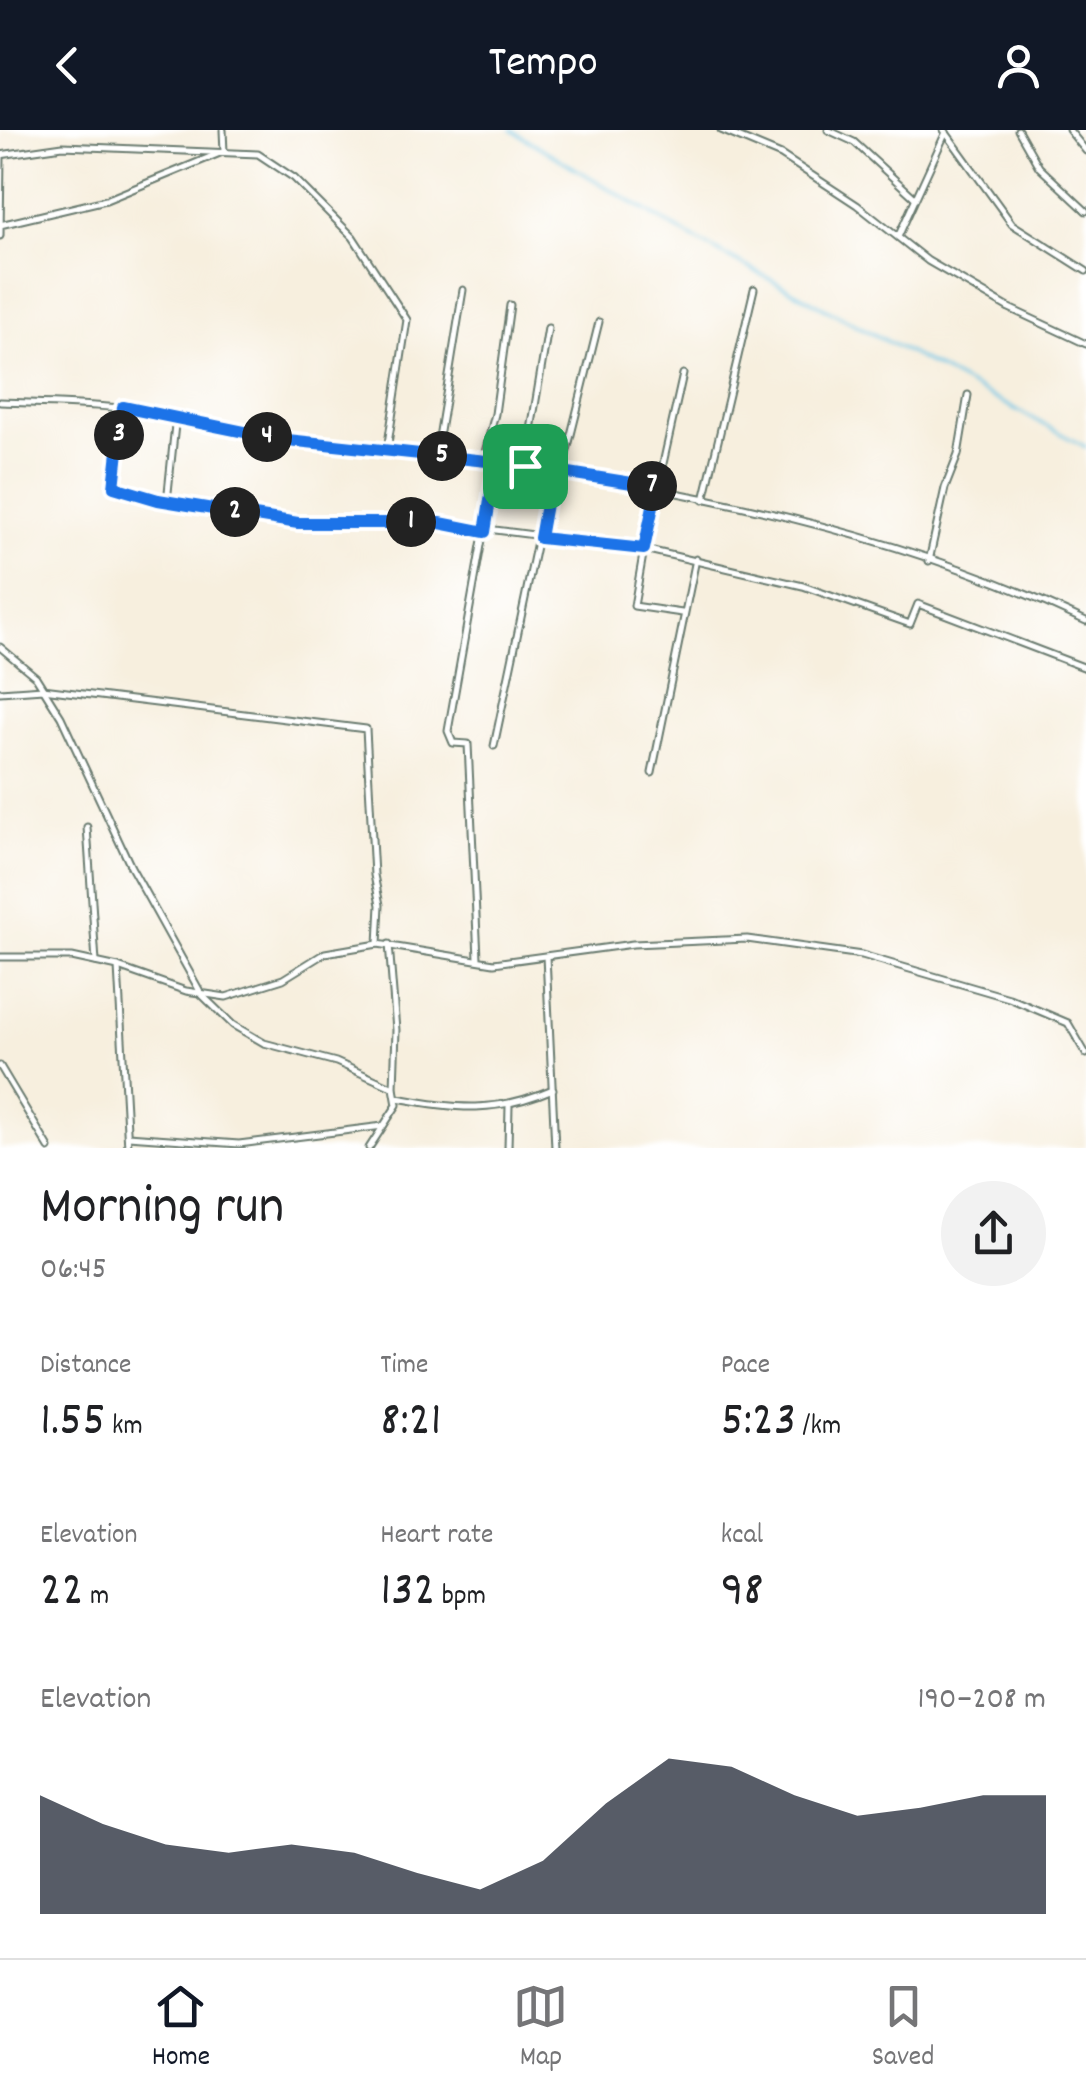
<!DOCTYPE html>
<html lang="en">
<head>
<meta charset="utf-8">
<style>
  :root { --surface:#fff; --page:#f2f2f2; --text:#202124; --muted:#757577; --line:#e0e0e0; --accent:#111827 }
  body { margin:0; font-family:Dekko,sans-serif; background:var(--page); color:var(--text); height:100vh; display:flex; flex-direction:column; font-size:38px; white-space:nowrap }
  * { box-sizing:border-box; margin:0 }
  p { font-size:32px; color:var(--muted) }
  .icon { flex:none; width:55px; height:55px; fill:none; stroke:currentColor; stroke-width:2; stroke-linecap:round; stroke-linejoin:round }
  .map { position:relative; height:1018px; overflow:hidden }
  .sheet { display:flex; flex-direction:column; background:var(--surface); flex:1 }
  .sheet>* { flex:none }
  .pin { position:absolute; display:grid; place-items:center; width:85px; height:85px; color:#fff; margin:-42px; border-radius:20px; box-shadow:0 5px 15px #0006 }
  .km { position:absolute; width:50px; height:50px; margin:-25px; border-radius:50%; background:#222; color:#fff; font-size:28px; line-height:50px; text-align:center }
  .round { display:grid; place-items:center; flex:none; width:105px; height:105px; border-radius:52px; background:var(--page) }
  .summary { display:flex; align-items:center; justify-content:space-between; height:170px; padding:0 40px }
  h1 { font-size:55px; font-weight:600; line-height:75px }
  .figures { display:grid; grid-template-columns:repeat(3,1fr); gap:15px; height:170px; padding:10px 40px }
  .figures div { display:grid; align-content:center }
  .figures b { font-size:50px; font-weight:600 }
  .figures small { font-size:28px; font-weight:400 }
  .figures p { font-size:28px }
  .chart { height:280px; padding:20px 40px }
  .chart p { display:flex; justify-content:space-between }
  .chart svg { width:100%; height:180px; margin-top:10px; fill:var(--accent); opacity:.7 }
  header { display:flex; justify-content:space-between; align-items:center; height:130px; padding:0 40px; background:var(--accent); color:#fff; font-size:45px; font-weight:600 }
  .tabs { display:flex; justify-content:space-around; align-items:center; height:140px; border-top:2px solid var(--line); background:var(--surface); font-size:28px; color:var(--muted) }
  .tabs a { display:grid; justify-items:center; gap:5px }
  .tabs .current { color:var(--accent) }
  .map>svg:first-child { display:block }
  .lines { fill:none; stroke-linecap:round; stroke-linejoin:round }
  .stream { stroke:#68c4e6; stroke-width:2.5 }
  .street-casing { stroke:#6b7b70; stroke-width:9 }
  .street { stroke:#fff; stroke-width:5 }
  .route-casing { stroke:#fff; stroke-width:20 }
  .route { stroke:#1a73e8; stroke-width:12 }
</style>
</head>
<body>
<header><svg class="icon" aria-label="back" viewBox="0 0 24 24"><path d="M15 5l-7 7 7 7"/></svg>Tempo<svg class="icon" aria-label="person" viewBox="0 0 24 24"><circle cx="12" cy="8" r="4"/><path d="M4 21q1-7 8-7t8 7"/></svg></header>
<div class="map">
<svg width="1086" height="1018" viewBox="0 0 1086 1018">
  <rect width="100%" height="100%" fill="#fff"/>
  <filter id="ink" filterUnits="userSpaceOnUse"><feTurbulence type="fractalNoise" baseFrequency=".01" numOctaves="2"/><feDisplacementMap in="SourceGraphic" scale="20" xChannelSelector="R" yChannelSelector="G"/><feConvolveMatrix kernelMatrix="1 2 1 2 8 2 1 2 1" color-interpolation-filters="sRGB"/></filter>
  <filter id="wash" filterUnits="userSpaceOnUse"><feTurbulence type="fractalNoise" baseFrequency=".0048" numOctaves="4" result="noise"/><feDisplacementMap in="SourceGraphic" scale="40" xChannelSelector="R" yChannelSelector="G"/><feGaussianBlur stdDeviation="2.25" result="paint"/><feColorMatrix in="noise" values="0 0 0 0 0 0 0 0 0 0 0 0 0 0 0 0 0 1.4 0 .05"/><feComposite in="paint" operator="in"/></filter>
  <g filter="url(#wash)">
    <rect width="100%" height="100%" fill="#f7efde"/>
    <g class="lines">
      <!-- stream -->
      <polyline class="stream" points="511,0 687,105 1086,317"/>
    </g>
  </g>
  <g filter="url(#ink)">
    <g class="lines">
      <!-- street casing -->
      <g class="street-casing">
        <g id="street">
          <polyline points="223,0 224,22"/>
          <polyline points="721,0 781,25 857,75 928,131 1009,178 1086,214"/>
          <polyline points="828,0 854,12 915,68"/>
          <polyline points="944,0 1012,94 1086,141"/>
          <polyline points="1018,0 1039,37 1086,81"/>
          <polyline points="1069,0 1086,21"/>
          <polyline points="0,25 63,16 258,24 294,48 353,107 407,190 387,320"/>
          <polyline points="0,95 106,70 220,23"/>
          <polyline points="0,106 1,25"/>
          <polyline points="898,107 946,2"/>
          <polyline points="683,244 644,419 803,456 910,494 918,474 1086,538"/>
          <path d="M0,272C61,274 120,275 181,286C223,294 264,309 307,313C572,339 843,376 1086,491"/>
          <polyline points="123,277 114,357 129,363 298,393 440,393 644,419 634,476 682,483"/>
          <polyline points="436,326 463,160"/>
          <polyline points="483,330 495,284 510,175"/>
          <polyline points="525,336 548,198"/>
          <polyline points="562,341 599,192"/>
          <polyline points="704,370 754,159"/>
          <polyline points="167,372 176,285"/>
          <polyline points="929,431 945,358 958,325 968,265"/>
          <polyline points="0,517 36,547 61,587 131,737 202,865 233,895 264,913 336,932 394,958 397,975 369,1018"/>
          <polyline points="0,562 43,559 366,599 374,745 380,775 378,814"/>
          <polyline points="494,616 552,340"/>
          <polyline points="652,643 696,429"/>
          <polyline points="87,697 96,832"/>
          <polyline points="389,814 396,900 394,958"/>
          <polyline points="546,826 555,1018"/>
          <polyline points="0,827 72,827 118,837 186,861 226,867 283,849 325,823 378,814 494,833 633,814 747,809 862,825 1009,868 1068,893 1086,924"/>
          <polyline points="478,828 468,614 453,613 448,601 496,331"/>
          <polyline points="118,837 128,1018"/>
          <polyline points="0,936 49,1018"/>
          <path d="M397,968C459,979 494,984 553,959"/>
          <polyline points="128,1006 239,1014 383,996"/>
          <polyline points="508,1018 509,976"/>
        </g>
      </g>
      <!-- street -->
      <use href="#street" class="street"/>
    </g>
  </g>
  <g class="lines" filter="url(#ink)">
    <!-- route casing -->
    <g class="route-casing">
      <polyline id="route" points="525,336 496,332 485,402 440,393 298,393 158,370 114,357 123,277 278,309 496,332 552,340 540,408 644,419 657,357 525,336"/>
    </g>
    <!-- route -->
    <use href="#route" class="route"/>
  </g>
</svg>
<div class="pin" style="left:525px;top:336px;background:#1e9e55"><svg class="icon" aria-label="arrive" viewBox="0 0 24 24"><path d="M6 21V4h12l-3 4 3 4H6"/></svg></div>
<b class="km" style="left:411px;top:392px">1</b>
<b class="km" style="left:235px;top:382px">2</b>
<b class="km" style="left:119px;top:305px">3</b>
<b class="km" style="left:267px;top:307px">4</b>
<b class="km" style="left:442px;top:326px">5</b>
<b class="km" style="left:652px;top:356px">7</b>
</div>
<section class="sheet">
<div class="summary"><div><h1>Morning run</h1><p>06:45</p></div><a class="round"><svg class="icon" aria-label="share" viewBox="0 0 24 24"><path d="M12 15V3M7 8l5-5 5 5M5 13v7h14v-7"/></svg></a></div>
<div class="figures">
<div><p>Distance</p><b>1.55<small> km</small></b></div>
<div><p>Time</p><b>8:21</b></div>
<div><p>Pace</p><b>5:23<small> /km</small></b></div>
</div>
<div class="figures">
<div><p>Elevation</p><b>22<small> m</small></b></div>
<div><p>Heart rate</p><b>132<small> bpm</small></b></div>
<div><p>kcal</p><b>98</b></div>
</div>
<div class="chart"><p><span>Elevation</span>190–208 m</p>
<svg viewBox="0 0 160 44" preserveAspectRatio="none"><path d="M0 44V15L10 22L20 27L30 29L40 27L50 29L60 34L70 38L80 31L90 17L100 6L110 8L120 15L130 20L140 18L150 15L160 15V44z"/></svg>
</div>
</section>
<nav class="tabs">
<a class="current"><svg class="icon" aria-label="home" viewBox="0 0 24 24"><path d="M3 11l9-7 9 7M6 9v11h12V9"/></svg>Home</a>
<a><svg class="icon" aria-label="map" viewBox="0 0 24 24"><path d="M3 6l6-2 6 2 6-2v14l-6 2-6-2-6 2zM9 4v14M15 6v14"/></svg>Map</a>
<a><svg class="icon" aria-label="saved" viewBox="0 0 24 24"><path d="M7 4h10v16l-5-4-5 4z"/></svg>Saved</a>
</nav>
</body>
</html>
